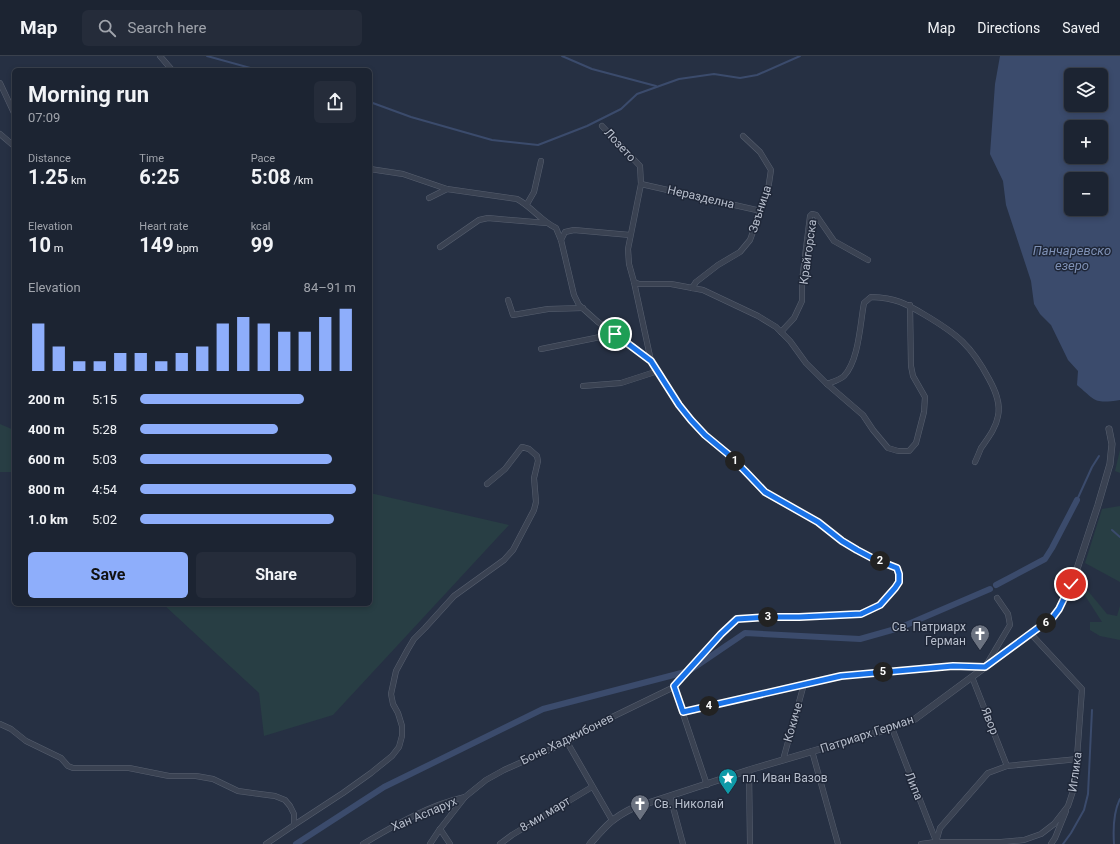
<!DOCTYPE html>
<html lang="en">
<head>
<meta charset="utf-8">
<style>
  :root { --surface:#1c2432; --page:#252c3a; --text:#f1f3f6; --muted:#a0a4ac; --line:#3a414d; --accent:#8eaefb }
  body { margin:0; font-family:Roboto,sans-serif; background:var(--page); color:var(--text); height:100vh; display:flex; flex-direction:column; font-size:15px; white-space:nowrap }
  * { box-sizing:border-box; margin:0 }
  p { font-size:13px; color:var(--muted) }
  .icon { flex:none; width:22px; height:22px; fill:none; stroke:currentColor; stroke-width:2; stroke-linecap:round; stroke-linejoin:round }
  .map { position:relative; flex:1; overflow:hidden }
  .sheet { position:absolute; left:12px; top:12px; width:360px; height:538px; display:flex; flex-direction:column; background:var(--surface); border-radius:6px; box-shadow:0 2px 6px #0003,0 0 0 1px var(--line) }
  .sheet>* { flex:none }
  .buttons { position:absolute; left:1064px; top:12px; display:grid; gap:8px }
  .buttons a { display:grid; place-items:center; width:44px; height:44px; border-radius:6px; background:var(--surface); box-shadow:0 2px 6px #0003,0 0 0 1px var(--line); font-size:20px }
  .pin { position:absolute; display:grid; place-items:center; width:34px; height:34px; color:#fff; margin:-17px; border:2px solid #fff; border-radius:50%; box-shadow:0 1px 4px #0007 }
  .km { position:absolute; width:20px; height:20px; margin:-10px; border-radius:50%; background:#222; color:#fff; font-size:11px; line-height:20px; text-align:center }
  .round { display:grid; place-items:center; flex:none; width:42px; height:42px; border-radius:6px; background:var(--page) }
  .overview { display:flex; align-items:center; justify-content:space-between; height:68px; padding:0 16px }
  h1 { font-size:22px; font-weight:700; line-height:30px }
  .stats { display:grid; grid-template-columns:repeat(3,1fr); gap:6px; height:68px; padding:4px 16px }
  .stats div { display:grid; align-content:center }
  .stats b { font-size:20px; font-weight:700 }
  .stats small { font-size:11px; font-weight:400 }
  .stats p { font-size:11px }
  .chart { height:112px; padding:8px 16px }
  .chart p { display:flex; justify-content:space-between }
  .chart svg { width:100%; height:72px; margin-top:4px; stroke:var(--accent); stroke-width:6 }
  .cta { display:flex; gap:8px; margin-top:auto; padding:8px 16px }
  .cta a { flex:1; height:46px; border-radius:6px; background:var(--accent); color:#111; font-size:16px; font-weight:700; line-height:46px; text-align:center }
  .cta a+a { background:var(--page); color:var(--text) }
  ul { padding:0 16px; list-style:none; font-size:13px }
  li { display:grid; grid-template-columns:64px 48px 1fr; align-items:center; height:30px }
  li i { height:10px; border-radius:5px; background:var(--accent) }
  header { display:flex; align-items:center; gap:24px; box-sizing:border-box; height:56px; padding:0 20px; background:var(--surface); border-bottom:1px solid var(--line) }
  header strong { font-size:19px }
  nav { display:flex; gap:22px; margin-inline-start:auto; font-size:14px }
  .search { width:280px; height:36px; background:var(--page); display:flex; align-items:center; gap:10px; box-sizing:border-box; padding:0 14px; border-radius:6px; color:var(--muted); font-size:15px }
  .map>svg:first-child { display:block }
  .green { fill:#283e44 }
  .water { fill:#3b4b6c; fill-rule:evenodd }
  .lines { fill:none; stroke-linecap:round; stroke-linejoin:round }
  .stream { stroke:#3b4b6c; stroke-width:2 }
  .canal { stroke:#3b4b6c; stroke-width:6 }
  .minor-casing { stroke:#586070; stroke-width:6 }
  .tertiary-casing { stroke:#586070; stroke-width:7 }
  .minor { stroke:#3a4252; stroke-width:5 }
  .tertiary { stroke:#3a4252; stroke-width:6 }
  .route-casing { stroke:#fff; stroke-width:8 }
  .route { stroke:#1a73e8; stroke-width:5 }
  .labels { text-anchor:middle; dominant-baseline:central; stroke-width:3; stroke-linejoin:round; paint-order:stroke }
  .street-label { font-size:12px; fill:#b7becc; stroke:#1f2738 }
  .poi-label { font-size:12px; fill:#b7becc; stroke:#1f2738; text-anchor:start }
  .water-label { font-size:13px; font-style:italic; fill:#7e90b4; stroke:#1f2738 }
</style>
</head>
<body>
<header>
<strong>Map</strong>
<div class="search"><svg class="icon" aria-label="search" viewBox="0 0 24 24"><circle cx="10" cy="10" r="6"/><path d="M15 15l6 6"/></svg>Search here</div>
<nav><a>Map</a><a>Directions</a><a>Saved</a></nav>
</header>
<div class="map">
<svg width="1120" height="788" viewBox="0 0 1120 788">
  <rect width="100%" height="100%" fill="#263043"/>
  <!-- green -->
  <g class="green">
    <polygon points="0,368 14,374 14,416 0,416"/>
    <polygon points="1120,394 1120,417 1115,415"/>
    <polygon points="370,437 509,469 333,659 264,680 259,637 163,548 370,548"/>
    <polygon points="1120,450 1120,526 1085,507 1102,453"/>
    <polygon points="1088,535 1107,558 1117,560 1120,550 1120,584 1100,580 1090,574 1090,566 1102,566 1084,538"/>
  </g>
  <!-- water -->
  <path class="water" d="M1000,0H1120V344C1094,348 1096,345 1077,329L1078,315L1068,304L1051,269L1040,258L1034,248L1031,225L1006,149L1003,125L990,98L995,28ZM1071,19H1101V49H1071ZM1071,71H1101V101H1071ZM1071,123H1101V153H1071Z"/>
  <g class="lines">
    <!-- stream -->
    <g class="stream">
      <polyline points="207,0 258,14"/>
      <polyline points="562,0 592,13 656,30"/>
      <polyline points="370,46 411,61 492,84 538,89 587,70 621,53 637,38 679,23 714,18 740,22 757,19 800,0"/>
      <polyline points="1077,444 1092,411 1099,400"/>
      <polyline points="1112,474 1120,481"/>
      <polyline points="1063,788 1071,777 1084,754 1088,738 1092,654"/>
      <path d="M1114,788C1113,773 1113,757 1120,743"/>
    </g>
    <!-- canal -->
    <g class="canal">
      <polyline points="996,529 1045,503 1052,492 1077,444"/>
      <polyline points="296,788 384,731 543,653 689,615 745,577 860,583 899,572 990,533"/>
    </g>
    <!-- minor casing -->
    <g class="minor-casing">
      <g id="minor">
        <polyline points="160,0 172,14"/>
        <polyline points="0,27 14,57"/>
        <polyline points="602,70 640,110 641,128 628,193 629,208 634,226 651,305"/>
        <polyline points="0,78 14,90"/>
        <polyline points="370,113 403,118 447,133"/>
        <polyline points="641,128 761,155"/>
        <path d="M429,142L447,133L517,143C532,151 541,165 556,172L561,184L574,239L579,249L598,266L637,293L651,305L679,349L705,379L728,398L765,437L818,466L842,485L857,494L874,503L897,512L899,519V525L895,532L880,549L861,558L799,561H770L737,563L721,578L674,631L606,664L567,686L504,714L486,724L465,741L440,773L430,788"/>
        <polyline points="527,148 534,136 541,105"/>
        <polyline points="561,184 565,176 574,174 630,179"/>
        <polyline points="440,191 479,164 488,162 546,167"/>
        <polyline points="634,226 639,228 671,228 703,234 758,260 776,271 790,285 806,307 827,328 863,359 873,374 888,392 898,395 909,395 916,387 924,356 925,341 913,320 911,310 910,249"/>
        <polyline points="692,232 696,226 718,209 740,196 750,184 768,134 771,114 760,96 743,80"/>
        <polyline points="508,244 513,259 548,253 583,252"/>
        <polyline points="781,276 794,262 802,245 802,225 810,160 812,158 816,159 834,185 868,204"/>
        <polyline points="541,293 615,278"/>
        <path d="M827,328C832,326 840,324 844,320C859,304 860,268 864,247L871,241C896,242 905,247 925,259C957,278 971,289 989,323C995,334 1001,347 998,360C996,372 988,382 981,392C979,397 977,402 975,406"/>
        <polyline points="583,330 621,327 658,315"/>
        <polyline points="972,621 1007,710"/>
        <polyline points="674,631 707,729"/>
        <polyline points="683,656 841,620 953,610 985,611 1010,569 1008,558 997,542"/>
        <polyline points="0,668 11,673 26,685 61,702 68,710 73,712 129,712 169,720 196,720 213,723 238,735 275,740 285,744 290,750 294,758 294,769 266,788"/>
        <polyline points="892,672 936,785"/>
        <polyline points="567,686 612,764"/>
        <polyline points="812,695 838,788"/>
        <polyline points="783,704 804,628"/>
        <polyline points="749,714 750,788"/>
        <polyline points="670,740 683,788"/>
        <polyline points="294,769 343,737 371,717 392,700 399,691 402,680 402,670 398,657 393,648 391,638 396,615 408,593 414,583 425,572 454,540 504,504 513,494 534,454 536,446 534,422 538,405 537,400 529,393 522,391 505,413 487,428"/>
        <polyline points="440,773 450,788"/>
        <polyline points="936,786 1001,786 1024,784 1041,778 1054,768 1068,750 1075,729 1082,633 1031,578"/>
        <path d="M363,788C395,769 429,749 465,741"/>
        <polyline points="500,788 512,779 592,731"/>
        <polyline points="921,788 936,786 940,772 988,717 1007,710 1078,703"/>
        <polyline points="1051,788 1055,782 1066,755"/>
      </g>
    </g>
    <!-- tertiary casing -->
    <g class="tertiary-casing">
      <path id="tertiary" d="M590,788C605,771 612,762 633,752L749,714L892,672L915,663L1053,561L1059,553L1075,519L1098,449L1110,408L1112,388L1109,373"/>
    </g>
    <!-- minor -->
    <use href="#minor" class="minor"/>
    <!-- tertiary -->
    <use href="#tertiary" class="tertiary"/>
  </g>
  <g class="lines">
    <!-- route casing -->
    <g class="route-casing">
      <polyline id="route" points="615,278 651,305 679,349 691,364 705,379 728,398 745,415 765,436 818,466 842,485 857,494 874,503 897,512 899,518 899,526 895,532 880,549 861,558 799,561 770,561 737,563 721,578 674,630 683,656 841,620 953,610 985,611 1053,561 1059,553 1071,528"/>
    </g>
    <!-- route -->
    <use href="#route" class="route"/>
  </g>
  <!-- icons -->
  <defs>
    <g id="church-pin" transform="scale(1)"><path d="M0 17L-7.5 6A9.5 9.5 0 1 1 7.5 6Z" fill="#6b7280" stroke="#1f2738"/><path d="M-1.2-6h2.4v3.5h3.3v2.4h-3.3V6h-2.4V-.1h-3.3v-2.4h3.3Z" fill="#fff"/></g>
    <g id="sight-pin" transform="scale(1)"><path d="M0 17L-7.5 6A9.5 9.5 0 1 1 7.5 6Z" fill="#0f9aa8" stroke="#1f2738"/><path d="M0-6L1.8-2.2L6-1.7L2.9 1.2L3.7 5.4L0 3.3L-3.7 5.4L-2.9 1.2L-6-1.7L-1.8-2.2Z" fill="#fff"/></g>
  </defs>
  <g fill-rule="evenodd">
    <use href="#church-pin" x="980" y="578"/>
    <use href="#sight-pin" x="728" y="722"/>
    <use href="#church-pin" x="640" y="748"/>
  </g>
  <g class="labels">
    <!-- street labels -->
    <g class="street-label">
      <text transform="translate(620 89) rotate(47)">Лозето</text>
      <text transform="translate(701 141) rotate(13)">Неразделна</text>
      <text transform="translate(760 153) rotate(-72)">Звъница</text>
      <text transform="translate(808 196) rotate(-82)">Крайгорска</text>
      <text transform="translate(990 665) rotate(69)">Явор</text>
      <text transform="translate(793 666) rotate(-74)">Кокиче</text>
      <text transform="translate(867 678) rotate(-18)">Патриарх Герман</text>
      <text transform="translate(567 683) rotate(-26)">Боне Хаджибонев</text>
      <text transform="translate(1075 716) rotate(-82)">Иглика</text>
      <text transform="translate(914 730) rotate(68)">Липа</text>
      <text transform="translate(424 758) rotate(-23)">Хан Аспарух</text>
      <text transform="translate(545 758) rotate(-31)">8-ми март</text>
    </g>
    <!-- poi labels -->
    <g class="poi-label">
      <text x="966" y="571" text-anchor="end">Св. Патриарх<tspan x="966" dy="14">Герман</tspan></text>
      <text x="742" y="722">пл. Иван Вазов</text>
      <text x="654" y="748">Св. Николай</text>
    </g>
    <!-- water labels -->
    <g class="water-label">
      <text x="1072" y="194">Панчаревско<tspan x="1072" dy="15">езеро</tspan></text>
    </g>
  </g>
</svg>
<div class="buttons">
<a><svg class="icon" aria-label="layers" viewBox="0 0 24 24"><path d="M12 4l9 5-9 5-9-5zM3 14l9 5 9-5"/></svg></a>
<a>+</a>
<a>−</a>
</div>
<div class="pin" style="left:615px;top:278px;background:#1e9e55"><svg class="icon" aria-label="arrive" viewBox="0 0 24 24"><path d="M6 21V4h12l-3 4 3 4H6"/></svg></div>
<div class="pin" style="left:1071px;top:528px;background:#d93025"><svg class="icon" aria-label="check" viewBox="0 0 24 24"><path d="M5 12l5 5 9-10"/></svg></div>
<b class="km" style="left:735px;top:405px">1</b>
<b class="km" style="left:880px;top:505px">2</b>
<b class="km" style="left:768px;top:561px">3</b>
<b class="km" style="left:709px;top:650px">4</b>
<b class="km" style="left:883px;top:616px">5</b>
<b class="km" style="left:1046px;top:567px">6</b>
<section class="sheet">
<div class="overview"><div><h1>Morning run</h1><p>07:09</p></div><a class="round"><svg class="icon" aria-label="share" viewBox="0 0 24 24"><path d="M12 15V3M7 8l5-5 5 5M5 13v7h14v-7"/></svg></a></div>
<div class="stats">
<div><p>Distance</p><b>1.25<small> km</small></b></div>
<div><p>Time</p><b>6:25</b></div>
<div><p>Pace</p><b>5:08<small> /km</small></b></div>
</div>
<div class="stats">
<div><p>Elevation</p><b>10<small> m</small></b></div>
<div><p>Heart rate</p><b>149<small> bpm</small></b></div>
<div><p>kcal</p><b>99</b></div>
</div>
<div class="chart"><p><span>Elevation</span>84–91 m</p>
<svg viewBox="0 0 160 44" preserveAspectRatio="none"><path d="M5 44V15M15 44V29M25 44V38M35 44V38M45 44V33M55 44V33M65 44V38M75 44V33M85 44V29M95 44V15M105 44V11M115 44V15M125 44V20M135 44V20M145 44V11M155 44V6"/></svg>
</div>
<ul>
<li><b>200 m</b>5:15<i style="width:76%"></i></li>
<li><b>400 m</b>5:28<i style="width:64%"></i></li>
<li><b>600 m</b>5:03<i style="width:89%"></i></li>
<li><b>800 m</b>4:54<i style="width:100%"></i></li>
<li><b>1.0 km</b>5:02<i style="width:90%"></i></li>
</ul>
<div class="cta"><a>Save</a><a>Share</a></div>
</section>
</div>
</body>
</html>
